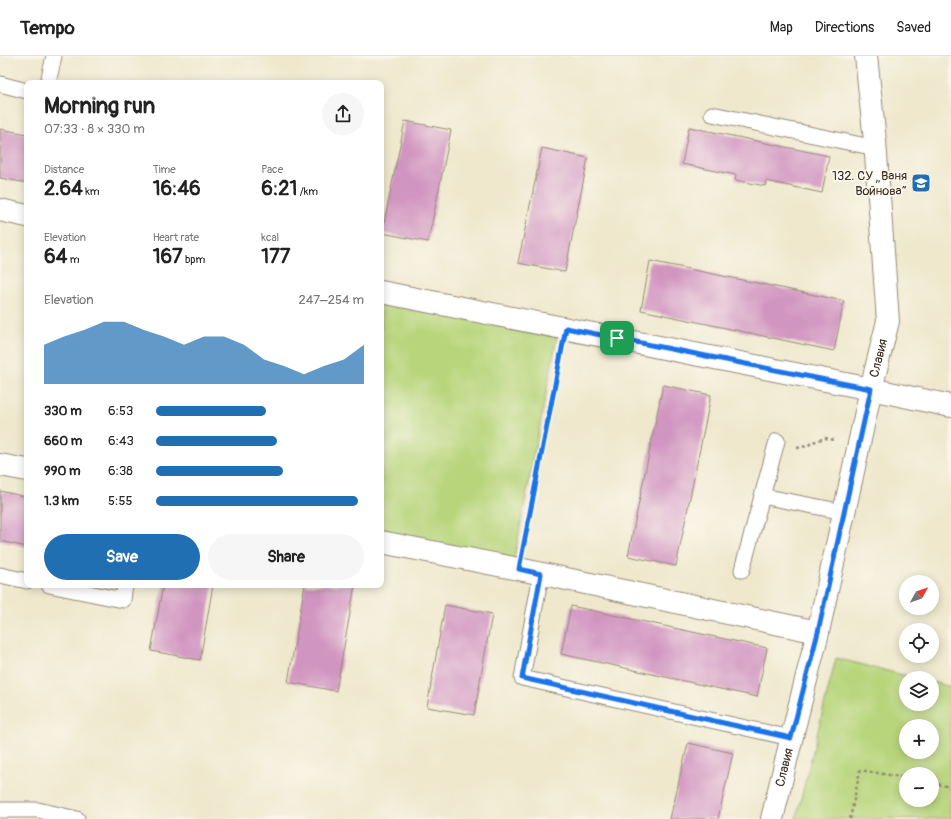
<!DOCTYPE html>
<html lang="en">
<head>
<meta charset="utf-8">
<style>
  :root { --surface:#fff; --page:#f6f6f6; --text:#222; --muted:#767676; --line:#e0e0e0; --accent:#1f6fb2 }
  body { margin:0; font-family:Pangolin,sans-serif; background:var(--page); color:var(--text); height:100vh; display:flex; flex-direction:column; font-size:15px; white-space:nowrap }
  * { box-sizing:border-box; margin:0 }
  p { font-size:13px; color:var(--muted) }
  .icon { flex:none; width:22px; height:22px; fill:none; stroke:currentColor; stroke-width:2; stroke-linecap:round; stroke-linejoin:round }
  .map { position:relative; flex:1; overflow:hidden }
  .sheet { position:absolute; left:24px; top:24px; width:360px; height:508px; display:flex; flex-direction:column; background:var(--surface); border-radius:8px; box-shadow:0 2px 10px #0003 }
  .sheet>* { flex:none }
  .needle { width:26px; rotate:50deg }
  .fabs { position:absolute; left:899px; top:519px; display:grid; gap:8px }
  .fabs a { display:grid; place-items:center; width:40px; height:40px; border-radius:50%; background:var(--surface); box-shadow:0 2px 10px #0003; font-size:20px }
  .pin { position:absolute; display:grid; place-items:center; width:34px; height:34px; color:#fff; margin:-17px; border-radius:8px; box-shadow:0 2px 6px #0006 }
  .round { display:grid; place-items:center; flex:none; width:42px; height:42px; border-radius:21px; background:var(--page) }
  .summary { display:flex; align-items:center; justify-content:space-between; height:68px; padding:0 20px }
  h1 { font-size:22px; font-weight:700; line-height:30px }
  .stats { display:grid; grid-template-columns:repeat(3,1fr); gap:6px; height:68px; padding:4px 20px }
  .stats div { display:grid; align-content:center }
  .stats b { font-size:20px; font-weight:700 }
  .stats small { font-size:11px; font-weight:400 }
  .stats p { font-size:11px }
  .chart { height:112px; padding:8px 20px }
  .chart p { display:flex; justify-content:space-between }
  .chart svg { width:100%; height:72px; margin-top:4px; fill:var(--accent); opacity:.7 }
  .primary-button { display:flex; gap:8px; margin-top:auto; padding:8px 20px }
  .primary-button a { flex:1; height:46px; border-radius:24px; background:var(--accent); color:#fff; font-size:16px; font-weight:700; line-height:46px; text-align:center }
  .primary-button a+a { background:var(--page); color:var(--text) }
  ul { padding:0 20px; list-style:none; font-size:13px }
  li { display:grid; grid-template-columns:64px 48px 1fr; align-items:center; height:30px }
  li i { height:10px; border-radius:5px; background:var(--accent) }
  header { display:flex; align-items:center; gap:24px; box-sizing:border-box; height:56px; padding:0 20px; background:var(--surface); border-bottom:1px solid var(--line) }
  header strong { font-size:19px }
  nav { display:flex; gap:22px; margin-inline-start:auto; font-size:14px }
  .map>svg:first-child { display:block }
  .green { fill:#b8d57b; stroke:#7a804c; fill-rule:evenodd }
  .building { fill:#d195c1 }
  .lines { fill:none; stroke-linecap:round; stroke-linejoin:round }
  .lane-casing { stroke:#958976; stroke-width:17 }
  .street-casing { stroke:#958976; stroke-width:24 }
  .path { stroke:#958976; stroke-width:2.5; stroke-dasharray:3 3; stroke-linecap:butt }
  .lane { stroke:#fff; stroke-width:15 }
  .street { stroke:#fff; stroke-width:22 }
  .route-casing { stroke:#fff; stroke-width:8 }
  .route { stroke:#1a73e8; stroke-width:5 }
  .labels { text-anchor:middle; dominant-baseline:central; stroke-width:3.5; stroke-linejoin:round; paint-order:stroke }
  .poi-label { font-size:13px; fill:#3b2a1e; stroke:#fbf7ec; text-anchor:end }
  .street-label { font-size:13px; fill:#3b2a1e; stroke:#fbf7ec }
</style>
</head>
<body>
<header>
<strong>Tempo</strong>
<nav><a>Map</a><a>Directions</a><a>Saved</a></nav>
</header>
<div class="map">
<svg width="951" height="763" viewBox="0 0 951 763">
  <rect width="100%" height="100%" fill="#fbf7ec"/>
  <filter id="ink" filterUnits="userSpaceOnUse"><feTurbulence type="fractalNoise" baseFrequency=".025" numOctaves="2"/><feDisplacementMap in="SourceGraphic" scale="8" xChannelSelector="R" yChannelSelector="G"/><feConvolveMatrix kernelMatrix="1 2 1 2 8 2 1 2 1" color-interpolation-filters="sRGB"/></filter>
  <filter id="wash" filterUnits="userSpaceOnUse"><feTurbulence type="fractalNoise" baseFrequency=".012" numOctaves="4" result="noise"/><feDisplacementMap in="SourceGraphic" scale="16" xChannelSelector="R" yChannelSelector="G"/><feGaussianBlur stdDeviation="0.9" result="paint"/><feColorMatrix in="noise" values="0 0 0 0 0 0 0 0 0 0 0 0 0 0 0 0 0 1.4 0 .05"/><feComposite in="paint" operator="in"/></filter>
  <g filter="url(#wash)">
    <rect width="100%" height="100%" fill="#efe8cd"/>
    <!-- green -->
    <g class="green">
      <polygon points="381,247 557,281 514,503 381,478"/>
      <path d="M836,602L915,622H906V648H932V626L951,631V763H796ZM906,670H932V696H906ZM906,718H932V744H906Z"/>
    </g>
    <g id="blocks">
      <!-- building -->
      <g class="building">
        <polygon points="405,65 451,74 428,186 382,177"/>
        <polygon points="689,71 829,100 822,137 766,125 765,130 735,124 736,119 682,108"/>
        <polygon points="0,73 27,78 27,127 0,122"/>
        <polygon points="542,92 588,102 565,216 518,207"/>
        <polygon points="650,205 844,245 834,295 641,254"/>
        <polygon points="663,329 711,339 676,510 628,500"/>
        <polygon points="0,435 27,441 27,491 0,485"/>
        <polygon points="163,529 213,529 200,604 151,595"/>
        <polygon points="305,529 355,529 336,635 288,626"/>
        <polygon points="445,549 492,558 474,659 427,651"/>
        <polygon points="571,550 767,592 757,641 561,598"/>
        <polygon points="688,687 733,697 718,763 670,763"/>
      </g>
    </g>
  </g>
  <g filter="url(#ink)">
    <use href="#blocks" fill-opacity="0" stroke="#958976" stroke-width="1"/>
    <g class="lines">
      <!-- lane casing -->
      <g class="lane-casing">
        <g id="lane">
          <polyline points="48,27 54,0"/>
          <polyline points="0,28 27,35"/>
          <polyline points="712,58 876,92"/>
          <polyline points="762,440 844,456"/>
          <polyline points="742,514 777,385"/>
          <polyline points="541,518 522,622 791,682"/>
          <polyline points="0,519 27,525"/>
          <polyline points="49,529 123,544 125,529"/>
          <polyline points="0,754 38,754 77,763"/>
        </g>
      </g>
      <!-- street casing -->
      <g class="street-casing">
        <g id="street">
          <polyline points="0,154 27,160"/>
          <polyline points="381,236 871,333 951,350"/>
          <polyline points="0,409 27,414"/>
          <polyline points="381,486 519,513 818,576"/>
          <path id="s1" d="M772,763L793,676L818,576L871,333L888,265L875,85L866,0"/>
        </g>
      </g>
      <!-- path -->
      <g class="path">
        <polyline points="797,392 807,390 813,386 825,382 835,384"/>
        <polyline points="523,489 562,296"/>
        <polyline points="932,727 951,731"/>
        <polyline points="850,763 860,714 906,722"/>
      </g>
      <!-- lane -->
      <use href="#lane" class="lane"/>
      <!-- street -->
      <use href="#street" class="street"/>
    </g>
  </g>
  <g class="lines" filter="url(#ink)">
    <!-- route casing -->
    <g class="route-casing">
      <polygon id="route" points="566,272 871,333 818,576 791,682 522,622 541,518 519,513"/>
    </g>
    <!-- route -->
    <use href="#route" class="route"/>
  </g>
  <!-- icons -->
  <defs>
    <g id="school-square" transform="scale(1)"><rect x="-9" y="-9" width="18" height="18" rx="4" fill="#1f6fb2" stroke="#fbf7ec"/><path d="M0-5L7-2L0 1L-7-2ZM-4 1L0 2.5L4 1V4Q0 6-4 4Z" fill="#fff"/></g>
  </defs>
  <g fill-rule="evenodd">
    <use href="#school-square" x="921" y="127"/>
  </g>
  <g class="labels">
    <!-- poi labels -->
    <g class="poi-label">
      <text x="907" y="120">132. СУ „Ваня<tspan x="907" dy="15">Войнова“</tspan></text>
    </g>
    <!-- street labels -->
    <g class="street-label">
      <text stroke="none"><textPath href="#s1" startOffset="473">Славия</textPath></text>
      <text stroke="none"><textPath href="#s1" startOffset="53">Славия</textPath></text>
    </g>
  </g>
</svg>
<div class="fabs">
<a><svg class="needle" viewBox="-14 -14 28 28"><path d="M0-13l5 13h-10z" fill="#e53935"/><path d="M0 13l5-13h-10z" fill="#767676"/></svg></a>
<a><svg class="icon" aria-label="locate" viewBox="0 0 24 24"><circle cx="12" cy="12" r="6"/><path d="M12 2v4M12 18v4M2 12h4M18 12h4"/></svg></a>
<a><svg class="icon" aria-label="layers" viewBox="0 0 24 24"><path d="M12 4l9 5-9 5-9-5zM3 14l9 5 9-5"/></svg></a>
<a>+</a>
<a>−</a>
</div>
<div class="pin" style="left:617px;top:282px;background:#1e9e55"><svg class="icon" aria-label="arrive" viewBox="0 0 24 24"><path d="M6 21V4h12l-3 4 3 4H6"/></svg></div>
<section class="sheet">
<div class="summary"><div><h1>Morning run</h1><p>07:33 · 8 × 330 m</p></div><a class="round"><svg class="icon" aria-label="share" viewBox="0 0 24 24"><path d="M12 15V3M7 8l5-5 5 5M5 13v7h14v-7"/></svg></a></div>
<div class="stats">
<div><p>Distance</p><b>2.64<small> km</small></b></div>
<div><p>Time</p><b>16:46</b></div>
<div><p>Pace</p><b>6:21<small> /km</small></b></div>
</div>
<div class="stats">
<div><p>Elevation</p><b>64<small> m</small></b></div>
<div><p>Heart rate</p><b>167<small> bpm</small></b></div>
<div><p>kcal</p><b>177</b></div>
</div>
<div class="chart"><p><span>Elevation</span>247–254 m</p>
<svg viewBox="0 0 160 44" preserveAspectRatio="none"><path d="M0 44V20L10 15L20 11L30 6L40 6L50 11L60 15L70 20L80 15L90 15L100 20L110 29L120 33L130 38L140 33L150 29L160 20V44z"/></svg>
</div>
<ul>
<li><b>330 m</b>6:53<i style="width:53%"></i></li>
<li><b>660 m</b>6:43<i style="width:58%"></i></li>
<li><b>990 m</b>6:38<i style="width:61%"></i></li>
<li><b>1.3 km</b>5:55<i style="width:97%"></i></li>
</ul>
<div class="primary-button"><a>Save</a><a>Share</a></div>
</section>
</div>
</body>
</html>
